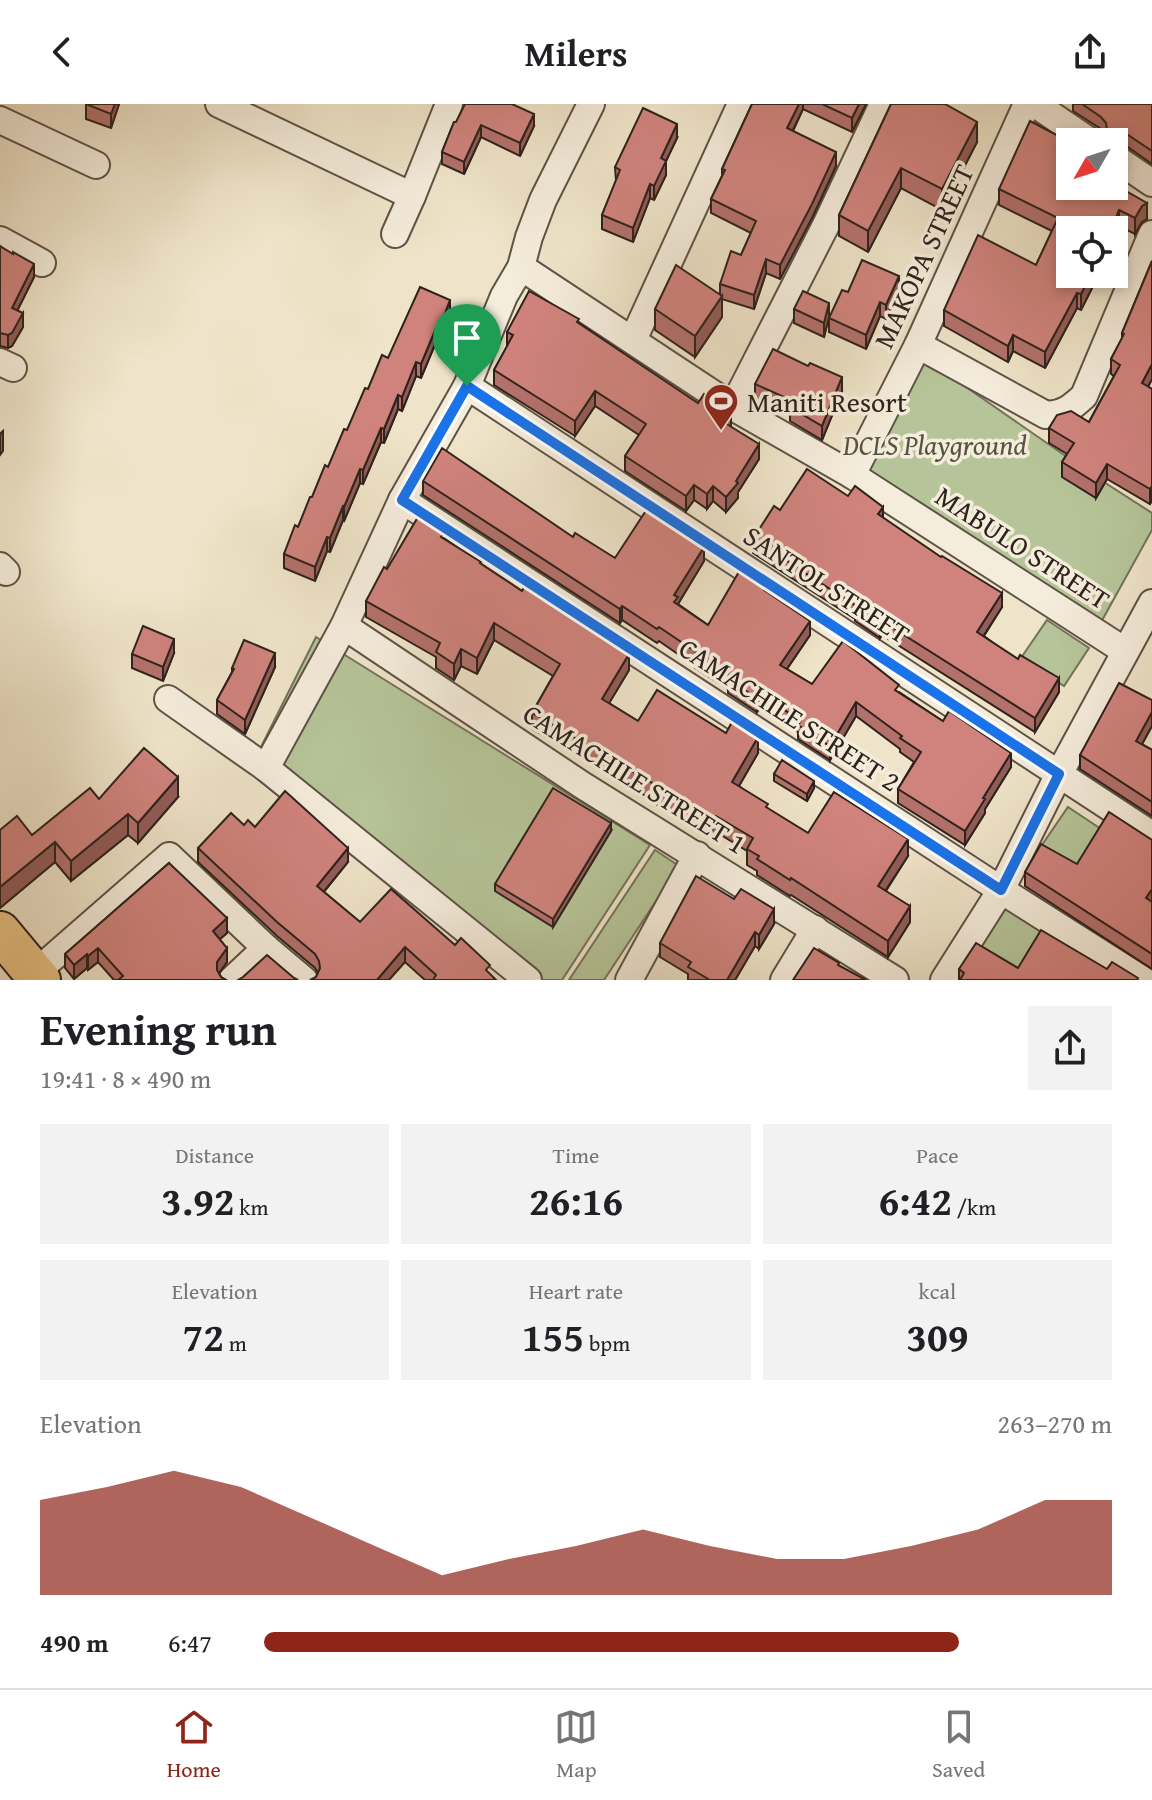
<!DOCTYPE html>
<html lang="en">
<head>
<meta charset="utf-8">
<style>
  :root { --surface:#fff; --page:#f2f2f2; --text:#202124; --muted:#757577; --line:#e0e0e0; --accent:#8f2418 }
  body { margin:0; font-family:"Gentium Book Plus",serif; background:var(--page); color:var(--text); height:100vh; display:flex; flex-direction:column; font-size:30px; white-space:nowrap }
  * { box-sizing:border-box; margin:0 }
  p { font-size:26px; color:var(--muted) }
  .icon { flex:none; width:44px; height:44px; fill:none; stroke:currentColor; stroke-width:2; stroke-linecap:round; stroke-linejoin:round }
  .map { position:relative; height:876px; overflow:hidden }
  .sheet { display:flex; flex-direction:column; background:var(--surface); flex:1 }
  .sheet>* { flex:none }
  .needle { width:52px; rotate:231deg }
  .buttons { position:absolute; left:1056px; top:24px; display:grid; gap:16px }
  .buttons a { display:grid; place-items:center; width:72px; height:72px; border-radius:0px; background:var(--surface); box-shadow:0 4px 12px #0003; font-size:40px }
  .pin { position:absolute; display:grid; place-items:center; width:68px; height:68px; color:#fff; margin:-82px -34px; border-radius:50% 50% 50% 0; rotate:-45deg; box-shadow:0 0 8px #0007 }
  .pin .icon { rotate:45deg }
  .round { display:grid; place-items:center; flex:none; width:84px; height:84px; border-radius:0px; background:var(--page) }
  .head { display:flex; align-items:center; justify-content:space-between; height:136px; padding:0 40px }
  h1 { font-size:44px; font-weight:700; line-height:60px }
  .stats { display:grid; grid-template-columns:repeat(3,1fr); gap:12px; height:136px; padding:8px 40px }
  .stats div { display:grid; align-content:center; border-radius:0px; background:var(--page); text-align:center }
  .stats b { font-size:40px; font-weight:700 }
  .stats small { font-size:22px; font-weight:400 }
  .stats p { font-size:22px }
  .chart { height:224px; padding:16px 40px }
  .chart p { display:flex; justify-content:space-between }
  .chart svg { width:100%; height:144px; margin-top:8px; fill:var(--accent); opacity:.7 }
  ul { padding:0 40px; list-style:none; font-size:26px }
  li { display:grid; grid-template-columns:128px 96px 1fr; align-items:center; height:60px }
  li i { height:20px; border-radius:10px; background:var(--accent) }
  header { display:flex; justify-content:space-between; align-items:center; height:104px; padding:0 40px; background:var(--surface); font-size:36px; font-weight:700 }
  .tabs { display:flex; justify-content:space-around; align-items:center; height:112px; border-top:2px solid var(--line); background:var(--surface); font-size:22px; color:var(--muted) }
  .tabs a { display:grid; justify-items:center; gap:4px }
  .tabs .on { color:var(--accent) }
  .map>svg:first-child { display:block }
  .green { fill:#b6c599; stroke:#72745a; stroke-width:2 }
  .lines { fill:none; stroke-linecap:round; stroke-linejoin:round }
  .street-casing { stroke:#5e5247; stroke-width:30 }
  .primary-casing { stroke:#2e221c; stroke-width:44 }
  .street { stroke:#f5eddc; stroke-width:26 }
  .primary { stroke:#e8c284; stroke-width:40 }
  .wall { fill:#b3716c; stroke:#2e221c; stroke-width:2 }
  .shaded-wall { fill:#925c58; stroke:#2e221c; stroke-width:2 }
  .building { fill:#d0837d; stroke:#2e221c; stroke-width:2 }
  .route-casing { stroke:#fff; stroke-width:16 }
  .route { stroke:#1a73e8; stroke-width:10 }
  .labels { text-anchor:middle; dominant-baseline:central; stroke-width:7; stroke-linejoin:round; paint-order:stroke }
  .street-label { font-size:28px; fill:#2e221c; stroke:#f5eddc }
  .poi-label { font-size:28px; fill:#2e221c; stroke:#f5eddc; text-anchor:start }
  .park-label { font-size:28px; font-style:italic; fill:#575342; stroke:#f5eddc }
</style>
</head>
<body>
<header><svg class="icon" aria-label="back" viewBox="0 0 24 24"><path d="M15 5l-7 7 7 7"/></svg>Milers<svg class="icon" aria-label="share" viewBox="0 0 24 24"><path d="M12 15V3M7 8l5-5 5 5M5 13v7h14v-7"/></svg></header>
<div class="map">
<svg width="1152" height="876" viewBox="0 0 1152 876">
  <rect width="100%" height="100%" fill="#efe4c9"/>
  <filter id="stains"><feTurbulence type="fractalNoise" baseFrequency=".0025" numOctaves="4"/><feColorMatrix values="0 0 0 0 .2 0 0 0 0 .09 0 0 0 0 .02 0 0 0 .5 -.17"/></filter>
  <radialGradient id="worn" r=".72"><stop offset=".6" stop-color="#630" stop-opacity="0"/><stop offset="1" stop-color="#630" stop-opacity=".3"/></radialGradient>
  <!-- green -->
  <g class="green">
    <polygon points="904,240 1093,371 1152,409 1152,426 1100,520 847,360"/>
    <polygon points="1047,516 1089,544 1064,582 1021,554"/>
    <polygon points="316,533 650,741 562,876 535,876 257,651"/>
    <polygon points="1068,703 1110,731 1085,770 1042,741"/>
    <polygon points="655,746 679,762 604,876 569,876"/>
    <polygon points="1002,801 1044,829 1018,867 976,839"/>
  </g>
  <g class="lines">
    <!-- street casing -->
    <g class="street-casing">
      <g id="street">
        <polyline points="219,0 412,92"/>
        <polyline points="1035,0 1091,38"/>
        <polyline points="0,16 96,61"/>
        <polyline points="1114,53 1152,79"/>
        <polyline points="395,130 412,92 449,0"/>
        <polyline points="0,136 42,159"/>
        <polyline points="521,163 733,303 852,371 1125,547"/>
        <polyline points="633,236 741,0"/>
        <path d="M918,241L1046,311C1064,310 1071,304 1084,292L1152,130"/>
        <polyline points="0,258 13,264"/>
        <polyline points="467,282 1152,731"/>
        <polyline points="733,303 826,121 883,0"/>
        <polyline points="852,371 918,241 1027,0"/>
        <polyline points="402,396 1001,786 1143,876"/>
        <polyline points="0,462 6,468"/>
        <polyline points="344,522 582,681 895,876"/>
        <polyline points="168,595 266,664 528,876"/>
        <polyline points="266,664 344,522 402,396 467,282 504,192 521,163 529,133 543,96 591,0"/>
        <polyline points="35,869 169,752 266,844 304,876"/>
        <polyline points="232,876 266,844"/>
        <polyline points="629,876 697,751"/>
        <polyline points="784,876 815,825"/>
        <polyline points="944,876 1001,786 1059,670 1152,499"/>
      </g>
    </g>
    <!-- primary casing -->
    <g class="primary-casing">
      <polyline id="primary" points="0,828 40,876"/>
    </g>
    <!-- street -->
    <use href="#street" class="street"/>
    <!-- primary -->
    <use href="#primary" class="primary"/>
  </g>
  <!-- wall -->
  <g class="wall">
    <polygon points="86,0 119,0 111,24 86,15"/>
    <polygon points="752,0 866,0 852,28 803,5 793,27 836,62 812,114 780,175 766,169 754,205 722,195 722,213 695,253 655,226 655,205 720,191 720,180 741,151 751,129 711,109 711,95 722,72 722,65"/>
    <polygon points="891,0 977,38 942,106 901,84 868,148 839,132 839,111"/>
    <polygon points="1073,0 1152,0 1152,60 1122,39 1114,37 1107,38 1106,32 1101,25 1073,7"/>
    <polygon points="454,18 534,22 520,52 481,33 464,70 442,60 442,48"/>
    <polygon points="677,34 666,57 666,71 654,96 650,94 633,138 602,125 602,111 616,77 615,63"/>
    <polygon points="1127,81 1125,86 1147,115 1142,118 1135,130 1119,122 1114,135 1114,126 1099,170 1081,206 1077,204 1045,264 1013,247 1008,258 944,222 944,206 1036,161 1052,127 999,101 999,85"/>
    <polygon points="0,142 34,173 17,207 23,223 12,242 8,244 0,242"/>
    <polygon points="1152,157 1152,275 1148,283 1152,285 1152,396 1150,400 1107,375 1096,394 1062,373 1062,358 1067,350 1049,339 1049,324 1089,318 1114,272 1111,270 1111,255 1122,235 1122,229"/>
    <polygon points="899,186 886,215 880,212 866,245 829,228 829,214 848,188"/>
    <polygon points="794,205 829,213 824,233 794,219"/>
    <polygon points="450,210 439,239 436,238 421,274 416,272 402,307 398,305 384,339 381,338 363,380 360,379 344,417 343,416 330,448 327,447 315,477 284,464 284,450 368,285 388,254"/>
    <polygon points="579,219 731,323 759,355 738,388 738,394 726,408 713,397 707,405 694,396 686,407 625,367 625,352 639,331 595,302 575,332 494,281 494,266 507,243 507,228"/>
    <polygon points="755,280 842,287 822,336 790,317 790,310 755,295"/>
    <polygon points="423,377 573,433 615,454 669,421 704,457 678,500 708,521 766,487 810,531 787,565 812,580 899,588 1011,663 985,705 985,709 965,741 898,699 898,685 914,658 900,648 900,645 856,612 830,656 798,635 798,628 759,605 757,608 728,589 728,585 695,564 695,562 659,537 657,539 622,516 620,519 423,391"/>
    <polygon points="848,392 883,414 1002,503 984,532 1059,588 1035,628 882,531 880,534 855,517 855,515 753,449 753,435 780,406"/>
    <polygon points="444,434 481,460 522,487 603,534 629,566 609,599 638,617 758,649 739,682 768,705 808,729 908,752 886,787 910,818 888,853 791,791 790,792 757,771 757,767 747,761 747,747 716,728 712,734 656,700 656,698 532,625 532,609 553,572 494,536 477,570 461,562 454,576 436,564 436,553 366,513 366,497 387,465"/>
    <polygon points="174,549 163,577 132,564 132,550"/>
    <polygon points="275,563 245,630 217,610 217,596 232,568 232,564"/>
    <polygon points="1152,596 1152,622 1142,640 1152,646 1152,712 1080,665 1080,651"/>
    <polygon points="774,670 814,684 807,697 774,677"/>
    <polygon points="178,693 138,739 128,731 71,777 55,758 0,804 0,726 32,731 99,695"/>
    <polygon points="244,721 255,723 348,758 324,788 360,818 455,841 496,876 425,876 405,858 316,873 318,869 315,864 277,832 198,758 198,744"/>
    <polygon points="611,727 553,823 495,787 495,780"/>
    <polygon points="1152,736 1152,865 1025,782 1025,768 1077,760"/>
    <polygon points="169,759 227,829 220,835 227,858 219,869 221,873 226,876 114,876 98,858 88,866 87,864 74,875 65,864 65,850"/>
    <polygon points="774,820 759,845 755,842 735,876 688,876 688,870 660,853 660,839"/>
    <polygon points="1018,864 1107,865 1138,876 959,876 959,865"/>
  </g>
  <!-- shaded-wall -->
  <g class="shaded-wall">
    <polygon points="115,0 119,0 111,24 111,10"/>
    <polygon points="799,0 803,0 803,5 787,38 787,24"/>
    <polygon points="859,0 866,0 852,28 852,14"/>
    <polygon points="534,10 534,22 520,52 520,39"/>
    <polygon points="977,18 977,38 942,106 942,85"/>
    <polygon points="677,20 677,34 666,57 666,71 654,96 654,82 661,54"/>
    <polygon points="481,21 481,33 464,70 464,58"/>
    <polygon points="1114,25 1114,37 1107,38 1107,26"/>
    <polygon points="836,48 836,62 812,114 780,175 780,161"/>
    <polygon points="901,64 901,84 868,148 868,127"/>
    <polygon points="1127,65 1127,81 1119,99 1119,83"/>
    <polygon points="650,80 650,94 633,138 633,124"/>
    <polygon points="1147,99 1147,115 1142,118 1135,130 1135,114 1142,102"/>
    <polygon points="1119,106 1119,122 1114,135 1114,126 1111,126"/>
    <polygon points="766,155 766,169 754,205 754,191"/>
    <polygon points="34,160 34,173 12,217 12,204"/>
    <polygon points="1091,170 1099,170 1081,206 1081,190"/>
    <polygon points="899,172 899,186 886,215 886,201"/>
    <polygon points="1077,189 1077,204 1045,264 1045,248"/>
    <polygon points="722,192 722,213 695,253 695,232"/>
    <polygon points="450,196 450,210 439,239 439,225"/>
    <polygon points="880,198 880,212 866,245 866,231"/>
    <polygon points="829,199 829,213 824,233 824,219"/>
    <polygon points="23,209 23,223 12,242 8,244 8,231"/>
    <polygon points="436,224 436,238 421,274 421,260"/>
    <polygon points="1013,231 1013,247 1008,258 1008,242"/>
    <polygon points="416,258 416,272 402,307 402,293"/>
    <polygon points="1152,260 1152,275 1142,294 1142,279"/>
    <polygon points="842,273 842,287 822,336 822,322"/>
    <polygon points="595,287 595,302 575,332 575,317"/>
    <polygon points="398,291 398,305 384,339 384,325"/>
    <polygon points="731,309 731,324 725,319"/>
    <polygon points="381,324 381,338 363,380 363,366"/>
    <polygon points="3,327 3,347 0,351 0,330"/>
    <polygon points="759,340 759,355 738,388 738,394 726,408 726,393"/>
    <polygon points="1107,360 1107,375 1096,394 1096,379"/>
    <polygon points="360,365 360,379 344,417 344,403"/>
    <polygon points="694,381 694,396 686,407 686,392"/>
    <polygon points="713,382 713,397 707,405 707,390"/>
    <polygon points="1152,382 1152,396 1150,400 1150,385"/>
    <polygon points="343,402 343,416 330,448 330,434"/>
    <polygon points="883,403 883,417 878,410"/>
    <polygon points="327,433 327,447 315,477 315,463"/>
    <polygon points="704,443 704,457 678,500 674,512 674,491"/>
    <polygon points="1002,489 1002,503 977,542 977,528"/>
    <polygon points="622,502 622,516 620,519 620,505"/>
    <polygon points="810,517 810,531 780,575 780,561"/>
    <polygon points="882,517 882,531 880,534 880,520"/>
    <polygon points="494,519 494,536 477,570 477,554"/>
    <polygon points="174,535 174,549 163,577 163,563"/>
    <polygon points="461,545 461,562 454,576 454,560"/>
    <polygon points="275,549 275,563 245,630 245,616"/>
    <polygon points="629,550 629,566 602,611 602,595"/>
    <polygon points="1059,574 1059,588 1035,628 1035,614"/>
    <polygon points="759,591 759,605 757,608 757,594"/>
    <polygon points="856,598 856,612 830,656 830,642"/>
    <polygon points="1152,608 1152,622 1136,651 1136,637"/>
    <polygon points="758,633 758,649 732,694 732,678"/>
    <polygon points="1011,649 1011,663 985,705 985,709 965,741 965,727 983,694"/>
    <polygon points="178,673 178,693 138,739 138,719"/>
    <polygon points="814,677 814,684 807,697 807,690"/>
    <polygon points="128,710 128,731 71,777 71,757"/>
    <polygon points="716,712 716,728 712,734 712,718"/>
    <polygon points="611,719 611,727 553,823 553,815"/>
    <polygon points="908,735 908,752 878,798 878,782"/>
    <polygon points="55,738 55,758 0,804 0,783"/>
    <polygon points="348,744 348,758 317,796 317,782"/>
    <polygon points="1152,785 1152,799 1146,794"/>
    <polygon points="910,802 910,818 888,853 888,837"/>
    <polygon points="774,805 774,820 759,845 759,831"/>
    <polygon points="227,814 227,829 213,841 213,827"/>
    <polygon points="755,828 755,842 735,876 727,876"/>
    <polygon points="405,843 405,858 389,876 377,876"/>
    <polygon points="98,844 98,858 88,866 88,852"/>
    <polygon points="227,844 227,858 217,872 217,858"/>
    <polygon points="87,850 87,864 74,875 74,861"/>
  </g>
  <!-- building -->
  <g class="building">
    <polygon points="86,0 115,0 111,10"/>
    <polygon points="465,0 512,0 534,10 520,39 481,21 464,58 442,48 454,18 456,18"/>
    <polygon points="752,0 799,0 787,24 836,48 812,100 780,161 766,155 754,191 720,180 731,147 741,151 756,117 711,95 725,66 722,65"/>
    <polygon points="822,0 859,0 852,14"/>
    <polygon points="891,0 945,0 977,18 942,85 901,64 868,127 839,111"/>
    <polygon points="1082,0 1152,0 1152,47 1122,27 1114,25 1107,26 1106,19 1101,13"/>
    <polygon points="643,4 677,20 661,54 666,57 654,82 650,80 633,124 602,111 620,66 615,63"/>
    <polygon points="1030,17 1070,38 1070,82 1114,82 1114,57 1127,65 1119,83 1147,99 1142,102 1135,114 1119,106 1111,126 1070,126 1070,170 1091,170 1081,190 1077,189 1045,248 1013,231 1008,242 944,206 978,131 1036,161 1058,114 999,85"/>
    <polygon points="0,142 13,150 13,148 34,160 12,204 23,209 12,229 8,231 0,229"/>
    <polygon points="862,156 899,172 886,201 880,198 866,231 829,214 842,186 848,188"/>
    <polygon points="1152,157 1152,260 1142,279 1152,285 1152,382 1150,385 1107,360 1096,379 1062,358 1074,339 1049,324 1057,311 1071,307 1089,318 1120,261 1111,255 1124,230 1122,229"/>
    <polygon points="676,161 722,192 695,232 655,205"/>
    <polygon points="420,183 450,196 439,225 436,224 421,260 416,258 402,293 398,291 384,325 381,324 363,366 360,365 344,403 343,402 330,434 327,433 315,463 284,450 295,421 298,423 310,393 312,393 325,361 328,363 344,325 347,326 365,284 368,285 382,251 388,254"/>
    <polygon points="529,187 579,215 577,218 698,299 704,290 731,309 725,319 759,340 736,377 738,379 726,393 713,382 707,390 694,381 686,392 625,352 646,320 595,287 575,317 494,266 513,231 507,228"/>
    <polygon points="803,187 829,199 824,219 794,205"/>
    <polygon points="773,245 808,262 810,259 842,273 822,322 790,303 793,297 755,280"/>
    <polygon points="442,344 573,433 575,429 615,454 647,405 669,419 668,421 704,443 674,491 678,493 674,498 708,521 740,466 766,483 764,486 810,517 780,561 812,580 843,537 899,581 895,586 943,617 949,607 1011,649 983,694 985,695 965,727 898,685 921,648 900,634 902,632 856,598 830,642 798,621 801,616 759,591 757,594 728,575 730,572 695,550 696,548 659,523 657,525 622,502 620,505 423,377"/>
    <polygon points="807,365 848,392 855,382 883,403 878,410 941,453 942,452 1002,489 977,528 1018,555 1020,551 1059,574 1035,614 882,517 880,520 855,503 856,502 753,435 774,402 780,406"/>
    <polygon points="418,413 444,429 441,433 481,458 480,459 522,487 526,480 603,530 601,533 629,550 602,595 638,617 657,586 726,629 732,618 758,633 732,678 768,700 766,703 808,729 834,688 908,735 878,782 910,802 888,837 791,774 790,776 757,755 759,752 747,745 753,734 716,712 712,718 656,684 657,682 532,609 560,560 494,519 477,554 461,545 454,560 436,548 440,539 366,497 384,463 387,465"/>
    <polygon points="143,522 174,535 163,563 132,550"/>
    <polygon points="244,536 275,549 245,616 217,596 234,565 232,564"/>
    <polygon points="1119,579 1152,596 1152,608 1136,637 1152,646 1152,698 1080,651"/>
    <polygon points="144,644 178,673 138,719 128,710 71,757 55,738 0,783 0,726 17,712 32,731 90,684 99,695"/>
    <polygon points="782,656 814,677 807,690 774,670"/>
    <polygon points="553,684 611,719 553,815 495,780"/>
    <polygon points="285,687 348,744 317,782 360,818 391,785 455,841 461,834 490,861 486,866 496,876 433,876 436,871 405,843 377,876 310,876 316,873 320,864 319,857 315,850 277,818 198,744 231,709 244,721 248,716 255,723"/>
    <polygon points="1109,708 1152,736 1152,785 1146,794 1152,798 1152,850 1025,768 1041,740 1077,760"/>
    <polygon points="169,759 227,814 213,827 227,844 217,858 217,866 221,873 226,876 118,876 123,872 98,844 88,852 87,850 74,861 65,850"/>
    <polygon points="696,772 734,795 741,785 774,805 759,831 755,828 727,876 710,876 688,863 691,858 660,839"/>
    <polygon points="1041,826 1107,865 1112,858 1138,874 1137,876 960,876 964,869 959,865 976,839 1018,864"/>
    <polygon points="814,844 839,859 838,861 866,876 793,876"/>
    <polygon points="267,851 294,874 298,876 238,876 243,873"/>
  </g>
  <g class="lines">
    <!-- route casing -->
    <g class="route-casing">
      <polygon id="route" points="467,282 1059,670 1001,786 402,396"/>
    </g>
    <!-- route -->
    <use href="#route" class="route"/>
  </g>
  <!-- icons -->
  <defs>
    <g id="stadium-pin" transform="scale(1.8)"><path d="M0 17L-7.5 6A9.5 9.5 0 1 1 7.5 6Z" fill="#8f2418" stroke="#f5eddc"/><path d="M0-5a6.5 5 0 1 0 0 10a6.5 5 0 1 0 0-10ZM-3.5-1.8h7v3.6h-7Z" fill="#fff"/></g>
  </defs>
  <g fill-rule="evenodd">
    <use href="#stadium-pin" x="721" y="297"/>
  </g>
  <g class="labels">
    <!-- street labels -->
    <g class="street-label">
      <text transform="translate(923 152) rotate(-65)">MAKOPA STREET</text>
      <text transform="translate(1023 443) rotate(33)">MABULO STREET</text>
      <text transform="translate(827 480) rotate(33)">SANTOL STREET</text>
      <text transform="translate(790 610) rotate(33)">CAMACHILE STREET 2</text>
      <text transform="translate(635 674) rotate(32)">CAMACHILE STREET 1</text>
    </g>
    <!-- poi labels -->
    <g class="poi-label">
      <text x="747" y="297">Maniti Resort</text>
    </g>
    <!-- park labels -->
    <g class="park-label">
      <text x="935" y="340">DCLS Playground</text>
    </g>
  </g>
  <rect width="100%" height="100%" filter="url(#stains)"/>
  <rect width="100%" height="100%" fill="url(#worn)"/>
</svg>
<div class="buttons">
<a><svg class="needle" viewBox="-14 -14 28 28"><path d="M0-13l5 13h-10z" fill="#e53935"/><path d="M0 13l5-13h-10z" fill="#757577"/></svg></a>
<a><svg class="icon" aria-label="locate" viewBox="0 0 24 24"><circle cx="12" cy="12" r="6"/><path d="M12 2v4M12 18v4M2 12h4M18 12h4"/></svg></a>
</div>
<div class="pin" style="left:467px;top:282px;background:#1e9e55"><svg class="icon" aria-label="arrive" viewBox="0 0 24 24"><path d="M6 21V4h12l-3 4 3 4H6"/></svg></div>
</div>
<section class="sheet">
<div class="head"><div><h1>Evening run</h1><p>19:41 · 8 × 490 m</p></div><a class="round"><svg class="icon" aria-label="share" viewBox="0 0 24 24"><path d="M12 15V3M7 8l5-5 5 5M5 13v7h14v-7"/></svg></a></div>
<div class="stats">
<div><p>Distance</p><b>3.92<small> km</small></b></div>
<div><p>Time</p><b>26:16</b></div>
<div><p>Pace</p><b>6:42<small> /km</small></b></div>
</div>
<div class="stats">
<div><p>Elevation</p><b>72<small> m</small></b></div>
<div><p>Heart rate</p><b>155<small> bpm</small></b></div>
<div><p>kcal</p><b>309</b></div>
</div>
<div class="chart"><p><span>Elevation</span>263–270 m</p>
<svg viewBox="0 0 160 44" preserveAspectRatio="none"><path d="M0 44V15L10 11L20 6L30 11L40 20L50 29L60 38L70 33L80 29L90 24L100 29L110 33L120 33L130 29L140 24L150 15L160 15V44z"/></svg>
</div>
<ul>
<li><b>490 m</b>6:47<i style="width:82%"></i></li>
</ul>
</section>
<nav class="tabs">
<a class="on"><svg class="icon" aria-label="home" viewBox="0 0 24 24"><path d="M3 11l9-7 9 7M6 9v11h12V9"/></svg>Home</a>
<a><svg class="icon" aria-label="map" viewBox="0 0 24 24"><path d="M3 6l6-2 6 2 6-2v14l-6 2-6-2-6 2zM9 4v14M15 6v14"/></svg>Map</a>
<a><svg class="icon" aria-label="saved" viewBox="0 0 24 24"><path d="M7 4h10v16l-5-4-5 4z"/></svg>Saved</a>
</nav>
</body>
</html>
